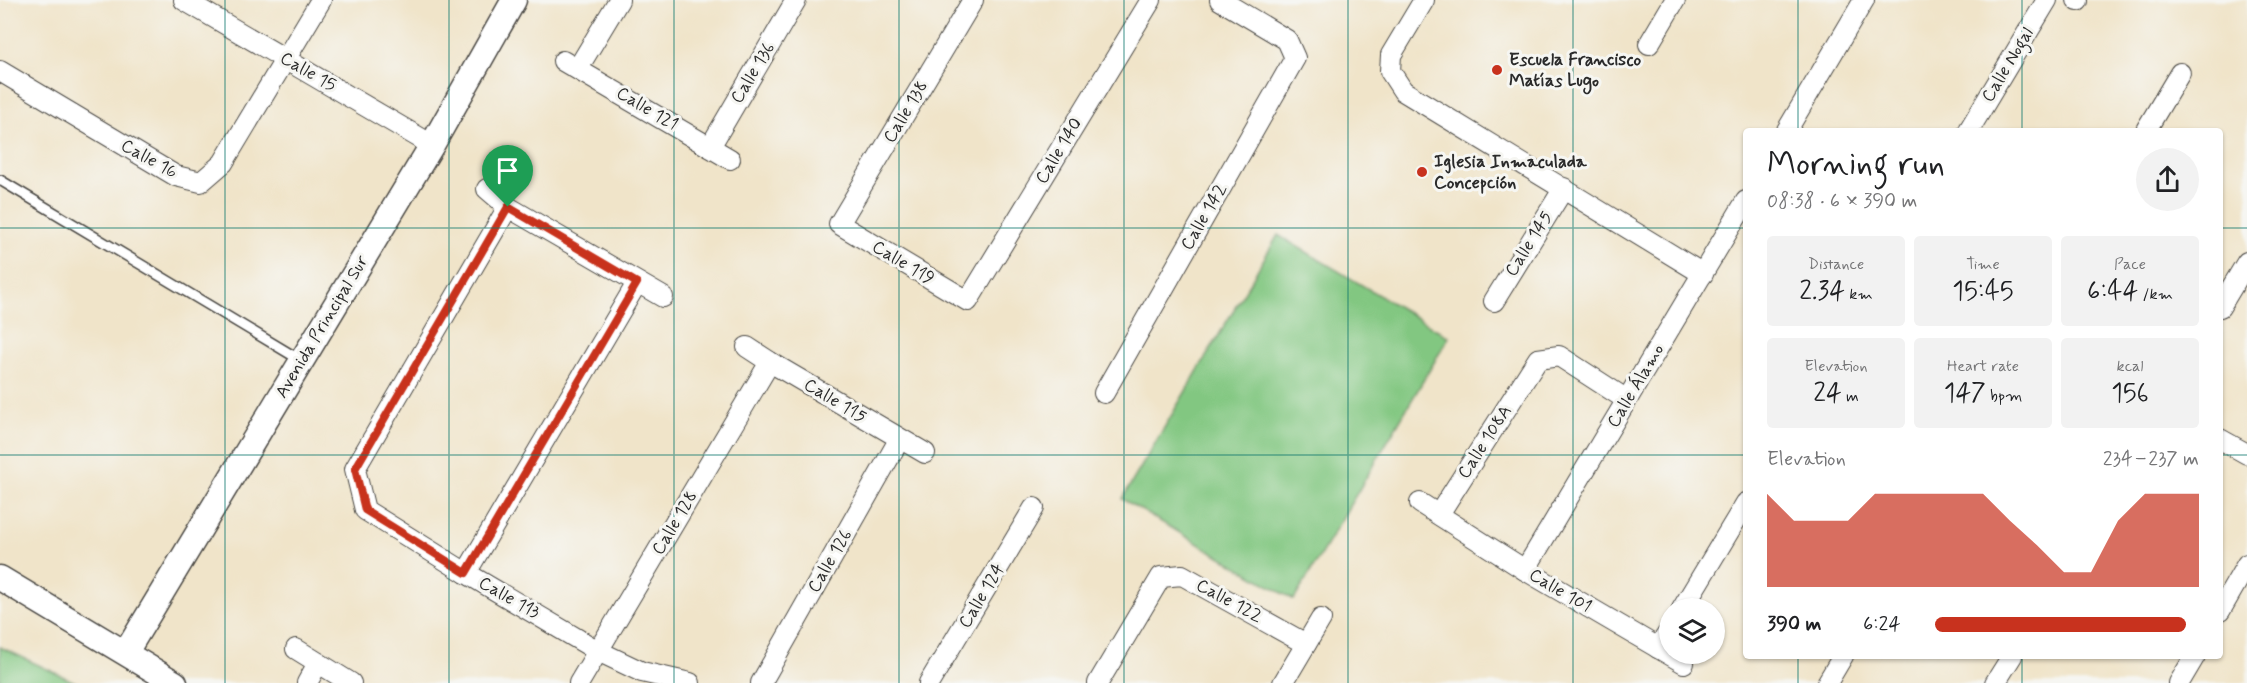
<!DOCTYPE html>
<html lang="en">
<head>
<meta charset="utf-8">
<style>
  :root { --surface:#fff; --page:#f2f2f2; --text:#202124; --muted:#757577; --accent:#c8321e }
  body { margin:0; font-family:Mynerve,sans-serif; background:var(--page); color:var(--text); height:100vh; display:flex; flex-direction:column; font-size:22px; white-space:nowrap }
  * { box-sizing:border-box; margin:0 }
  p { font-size:20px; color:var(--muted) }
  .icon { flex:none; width:33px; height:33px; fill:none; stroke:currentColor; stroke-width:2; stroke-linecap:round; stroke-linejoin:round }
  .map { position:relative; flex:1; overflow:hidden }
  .panel { position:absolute; left:1743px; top:128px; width:480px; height:531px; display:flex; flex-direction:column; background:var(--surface); border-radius:6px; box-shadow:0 2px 4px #0004 }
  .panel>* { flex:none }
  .tools { position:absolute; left:1659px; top:598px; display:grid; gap:12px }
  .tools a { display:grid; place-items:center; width:66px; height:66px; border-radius:50%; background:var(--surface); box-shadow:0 2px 4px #0004; font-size:30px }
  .pin { position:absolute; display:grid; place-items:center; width:51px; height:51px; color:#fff; margin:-62px -26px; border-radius:50% 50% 50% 0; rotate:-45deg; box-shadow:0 0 6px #0007 }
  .pin .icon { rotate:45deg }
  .round { display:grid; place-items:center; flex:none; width:63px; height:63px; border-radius:32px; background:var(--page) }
  .headline { display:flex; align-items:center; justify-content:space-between; height:102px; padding:0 24px }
  h1 { font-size:33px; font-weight:600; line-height:45px }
  .metrics { display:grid; grid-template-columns:repeat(3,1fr); gap:9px; height:102px; padding:6px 24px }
  .metrics div { display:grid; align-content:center; border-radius:6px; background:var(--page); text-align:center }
  .metrics b { font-size:26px; font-weight:600 }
  .metrics small { font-size:16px; font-weight:400 }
  .metrics p { font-size:16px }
  .chart { height:168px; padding:12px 24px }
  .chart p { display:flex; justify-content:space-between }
  .chart svg { width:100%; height:108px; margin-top:6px; fill:var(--accent); opacity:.7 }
  ul { padding:0 24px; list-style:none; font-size:20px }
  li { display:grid; grid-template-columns:96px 72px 1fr; align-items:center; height:45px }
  li i { height:15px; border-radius:8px; background:var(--accent) }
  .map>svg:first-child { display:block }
  .green { fill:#82c781; stroke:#567956; stroke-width:1.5 }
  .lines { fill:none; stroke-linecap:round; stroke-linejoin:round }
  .service-casing { stroke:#494743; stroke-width:12 }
  .minor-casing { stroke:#494743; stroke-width:22 }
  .tertiary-casing { stroke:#494743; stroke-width:27 }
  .service { stroke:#fff; stroke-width:9 }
  .minor { stroke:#fff; stroke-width:20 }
  .tertiary { stroke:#fff; stroke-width:24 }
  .route-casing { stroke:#fff; stroke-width:12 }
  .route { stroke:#c8321e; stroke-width:8 }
  .grid { fill:none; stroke:#0f766e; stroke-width:1.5; stroke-opacity:0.55 }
  .poi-dot { fill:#c8321e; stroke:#f6f6f2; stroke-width:2 }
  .labels { text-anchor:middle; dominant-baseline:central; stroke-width:6; stroke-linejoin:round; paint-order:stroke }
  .poi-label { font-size:18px; font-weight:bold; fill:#2b2b2b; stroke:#f6f6f2; text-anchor:start }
  .street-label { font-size:18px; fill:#2b2b2b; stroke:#f6f6f2 }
</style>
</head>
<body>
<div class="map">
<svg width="2247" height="683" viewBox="0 0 2247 683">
  <rect width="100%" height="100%" fill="#f6f6f2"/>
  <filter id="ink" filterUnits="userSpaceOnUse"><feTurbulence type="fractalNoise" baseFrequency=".0167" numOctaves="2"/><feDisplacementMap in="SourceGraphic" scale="12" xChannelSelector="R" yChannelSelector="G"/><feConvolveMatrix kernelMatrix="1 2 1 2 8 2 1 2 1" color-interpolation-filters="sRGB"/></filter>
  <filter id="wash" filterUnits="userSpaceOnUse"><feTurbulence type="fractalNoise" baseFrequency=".008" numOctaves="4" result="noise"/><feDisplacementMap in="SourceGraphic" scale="24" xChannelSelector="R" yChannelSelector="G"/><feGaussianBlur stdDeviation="1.35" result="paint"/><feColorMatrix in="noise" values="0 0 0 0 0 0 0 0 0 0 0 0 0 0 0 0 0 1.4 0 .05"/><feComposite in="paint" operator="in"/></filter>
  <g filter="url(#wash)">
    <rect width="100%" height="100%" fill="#f0e4c9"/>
    <!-- green -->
    <g class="green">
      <polygon points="1278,235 1449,337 1294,600 1122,499"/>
      <polygon points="0,647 77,683 0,683"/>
    </g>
  </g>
  <g filter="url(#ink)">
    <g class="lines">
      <!-- service casing -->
      <g class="service-casing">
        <polyline id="service" points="0,180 302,361"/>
      </g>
      <!-- minor casing -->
      <g class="minor-casing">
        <g id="minor">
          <polyline points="184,0 432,145"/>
          <polyline points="973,0 839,224 968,301 1151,0"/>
          <polyline points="1424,0 1391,55 1390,71 1403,91 1703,274"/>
          <polyline points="2077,0 2078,1"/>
          <polyline points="1649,44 1675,0"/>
          <polyline points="563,61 730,159"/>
          <polyline points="578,68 619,0"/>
          <polyline points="0,71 176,176 201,182 223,163 321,0"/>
          <polyline points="1787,130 1864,0"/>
          <polyline points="1969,130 2047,0"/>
          <polyline points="2146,130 2180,73"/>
          <polyline points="710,147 796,0"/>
          <polyline points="487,189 508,207 663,297"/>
          <polyline points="508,207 355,469 365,510 466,573 598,651 642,672 690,683"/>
          <polyline points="1494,301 1564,188"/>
          <polyline points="2220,307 2247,262"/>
          <polyline points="747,347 770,362 925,453"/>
          <polyline points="1104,393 1295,58 1287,40 1220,0"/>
          <polyline points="2220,439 2247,454"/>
          <polyline points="1420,503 1525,570 1684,663"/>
          <polyline points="1439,514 1538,359 1559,356 1627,400"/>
          <polyline points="1525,570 1746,201"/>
          <polyline points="466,573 637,283"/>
          <polyline points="1682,609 1746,503"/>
          <polyline points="2220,611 2247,564"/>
          <polyline points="1658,648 1670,630"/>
          <polyline points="296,649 351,683"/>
          <polyline points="307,683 318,663"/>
          <polyline points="579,683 770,362"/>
          <polyline points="761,683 899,440"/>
          <polyline points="929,683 1034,508"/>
          <polyline points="1098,683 1161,577 1182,575 1306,644"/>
          <polyline points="1283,683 1321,619"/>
          <polyline points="1827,683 1843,656"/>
          <polyline points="1995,683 2012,656"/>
          <polyline points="2179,683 2195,656"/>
        </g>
      </g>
      <!-- tertiary casing -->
      <g class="tertiary-casing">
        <g id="tertiary">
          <polyline points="0,578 175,683"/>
          <polyline points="126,652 432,145 514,0"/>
        </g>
      </g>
      <!-- service -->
      <use href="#service" class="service"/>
      <!-- minor -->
      <use href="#minor" class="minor"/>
      <!-- tertiary -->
      <use href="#tertiary" class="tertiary"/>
    </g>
  </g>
  <g class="lines" filter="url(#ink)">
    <!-- route casing -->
    <g class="route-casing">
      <polygon id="route" points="508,207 637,283 466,573 365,510 355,469"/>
    </g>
    <!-- route -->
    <use href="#route" class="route"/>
  </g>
  <!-- grid -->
  <path class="grid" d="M225,0V683M449,0V683M674,0V683M899,0V683M1124,0V683M1348,0V683M1573,0V683M1798,0V130M2022,0V130M0,228H1746M2220,228H2247M0,455H1746M2220,455H2247M1798,656V683M2022,656V683"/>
  <!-- markers -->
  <g class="poi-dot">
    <circle cx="1497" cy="70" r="6"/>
    <circle cx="1422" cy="172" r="6"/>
  </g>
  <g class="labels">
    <!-- poi labels -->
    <g class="poi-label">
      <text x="1509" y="60">Escuela Francisco<tspan x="1509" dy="21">Matías Lugo</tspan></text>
      <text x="1434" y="162">Iglesia Inmaculada<tspan x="1434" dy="21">Concepción</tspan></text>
    </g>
    <!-- street labels -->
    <g class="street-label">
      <text transform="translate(2008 65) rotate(-59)">Calle Nogal</text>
      <text transform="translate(308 72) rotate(30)">Calle 15</text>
      <text transform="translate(753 73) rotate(-59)">Calle 136</text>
      <text transform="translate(647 109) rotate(31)">Calle 121</text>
      <text transform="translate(906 112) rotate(-59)">Calle 138</text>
      <text transform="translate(1059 151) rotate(-59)">Calle 140</text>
      <text transform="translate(149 159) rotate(29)">Calle 16</text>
      <text transform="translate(1204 217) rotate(-60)">Calle 142</text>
      <text transform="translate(1529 244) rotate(-58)">Calle 145</text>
      <text transform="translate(903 263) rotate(31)">Calle 119</text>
      <text transform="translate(322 327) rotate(-59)">Avenida Principal Sur</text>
      <text transform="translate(1636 386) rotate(-59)">Calle Álamo</text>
      <text transform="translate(835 401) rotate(31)">Calle 115</text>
      <text transform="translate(1485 442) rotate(-57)">Calle 108A</text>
      <text transform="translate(675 523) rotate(-59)">Calle 128</text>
      <text transform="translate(830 561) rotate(-60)">Calle 126</text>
      <text transform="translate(1560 591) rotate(31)">Calle 101</text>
      <text transform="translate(982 596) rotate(-59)">Calle 124</text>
      <text transform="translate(509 598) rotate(30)">Calle 113</text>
      <text transform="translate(1229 601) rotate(28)">Calle 122</text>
    </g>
  </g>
</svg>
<div class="tools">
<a><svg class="icon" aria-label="layers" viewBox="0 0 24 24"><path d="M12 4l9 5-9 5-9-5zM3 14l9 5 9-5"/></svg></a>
</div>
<div class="pin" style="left:508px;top:207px;background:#1e9e55"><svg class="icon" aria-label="arrive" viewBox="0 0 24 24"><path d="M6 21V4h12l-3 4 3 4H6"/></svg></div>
<section class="panel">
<div class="headline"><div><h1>Morning run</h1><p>08:38 · 6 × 390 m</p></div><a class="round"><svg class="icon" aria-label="share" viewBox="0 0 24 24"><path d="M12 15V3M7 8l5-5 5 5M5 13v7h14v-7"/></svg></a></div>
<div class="metrics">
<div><p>Distance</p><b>2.34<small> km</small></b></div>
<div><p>Time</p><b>15:45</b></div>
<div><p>Pace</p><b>6:44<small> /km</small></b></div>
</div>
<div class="metrics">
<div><p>Elevation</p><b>24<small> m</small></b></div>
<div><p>Heart rate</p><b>147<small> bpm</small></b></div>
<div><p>kcal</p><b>156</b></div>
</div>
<div class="chart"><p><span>Elevation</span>234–237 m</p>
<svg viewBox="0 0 160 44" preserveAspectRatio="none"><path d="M0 44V6L10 17L20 17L30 17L40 6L50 6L60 6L70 6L80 6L90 17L100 27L110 38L120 38L130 17L140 6L150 6L160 6V44z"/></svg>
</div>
<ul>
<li><b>390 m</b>6:24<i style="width:95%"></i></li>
</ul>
</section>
</div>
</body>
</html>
